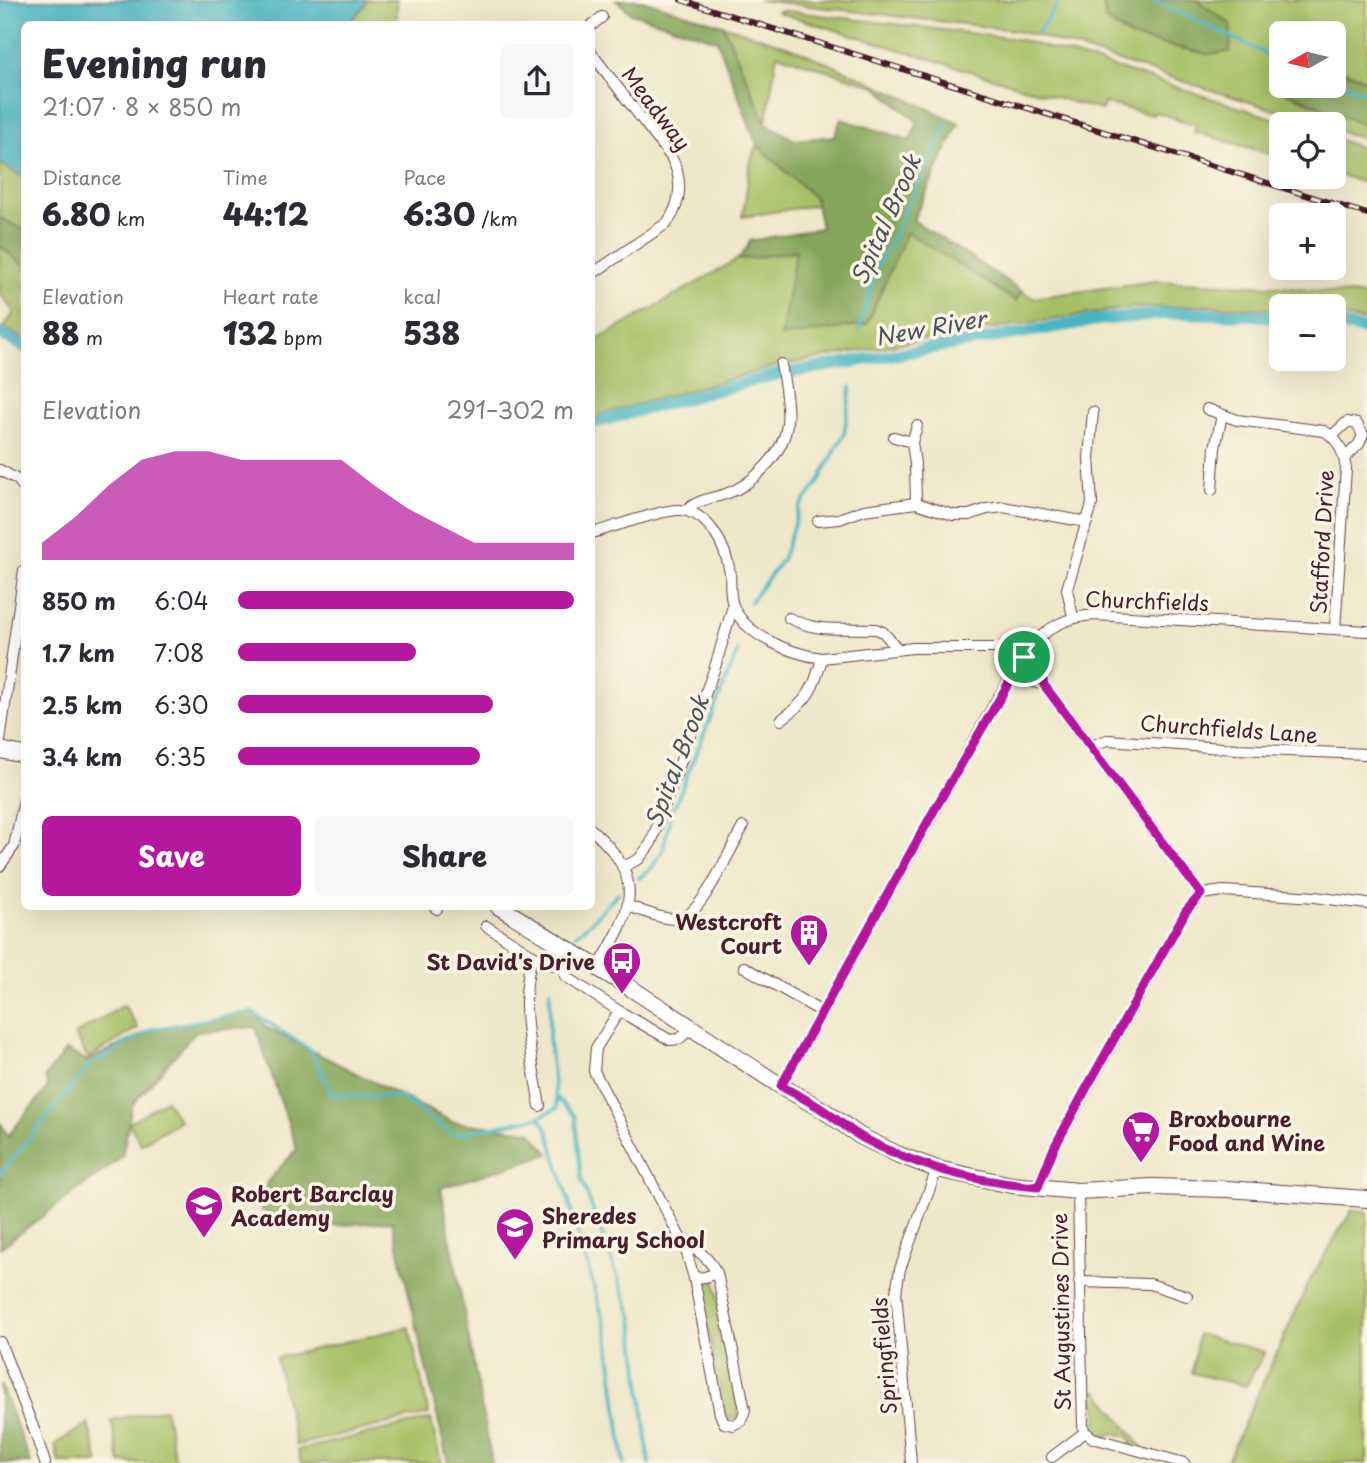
<!DOCTYPE html>
<html lang="en">
<head>
<meta charset="utf-8">
<style>
  :root { --surface:#fff; --page:#f7f7f7; --text:#2b2b33; --muted:#7c7c81; --accent:#b5179e }
  body { margin:0; font-family:"Playpen Sans",sans-serif; background:var(--page); color:var(--text); height:100vh; display:flex; flex-direction:column; font-size:26px; white-space:nowrap }
  * { box-sizing:border-box; margin:0 }
  p { font-size:23px; color:var(--muted) }
  .icon { flex:none; width:38px; height:38px; fill:none; stroke:currentColor; stroke-width:2; stroke-linecap:round; stroke-linejoin:round }
  .map { position:relative; flex:1; overflow:hidden }
  .drawer { position:absolute; left:21px; top:21px; width:574px; height:889px; display:flex; flex-direction:column; background:var(--surface); border-radius:10px; box-shadow:0 7px 28px #0002 }
  .drawer>* { flex:none }
  .needle { width:46px; rotate:262deg }
  .buttons { position:absolute; left:1269px; top:21px; display:grid; gap:14px }
  .buttons a { display:grid; place-items:center; width:77px; height:77px; border-radius:10px; background:var(--surface); box-shadow:0 7px 28px #0002; font-size:35px }
  .pin { position:absolute; display:grid; place-items:center; width:60px; height:60px; color:#fff; margin:-30px; border:4px solid #fff; border-radius:50%; box-shadow:0 2px 7px #0007 }
  .round { display:grid; place-items:center; flex:none; width:74px; height:74px; border-radius:10px; background:var(--page) }
  .head { display:flex; align-items:center; justify-content:space-between; height:119px; padding:0 21px }
  h1 { font-size:38px; font-weight:800; line-height:52px }
  .stats { display:grid; grid-template-columns:repeat(3,1fr); gap:10px; height:119px; padding:7px 21px }
  .stats div { display:grid; align-content:center }
  .stats b { font-size:30px; font-weight:800 }
  .stats small { font-size:19px; font-weight:400 }
  .stats p { font-size:19px }
  .chart { height:196px; padding:14px 21px }
  .chart p { display:flex; justify-content:space-between }
  .chart svg { width:100%; height:126px; margin-top:7px; fill:var(--accent); opacity:.7 }
  .cta { display:flex; gap:14px; margin-top:auto; padding:14px 21px }
  .cta a { flex:1; height:80px; border-radius:10px; background:var(--accent); color:#fff; font-size:28px; font-weight:800; line-height:80px; text-align:center }
  .cta a+a { background:var(--page); color:var(--text) }
  ul { padding:0 21px; list-style:none; font-size:23px }
  li { display:grid; grid-template-columns:112px 84px 1fr; align-items:center; height:52px }
  li i { height:18px; border-radius:9px; background:var(--accent) }
  .map>svg:first-child { display:block }
  .green { fill:#a6bf65; stroke:#786f48; stroke-width:2 }
  .forest { fill:#84a65a; stroke:#676242; stroke-width:2 }
  .water { fill:#47b5c2; stroke:#486a76; stroke-width:2 }
  .lines { fill:none; stroke-linecap:round; stroke-linejoin:round }
  .stream { stroke:#47b5c2; stroke-width:3.5 }
  .canal { stroke:#47b5c2; stroke-width:12 }
  .minor-casing { stroke:#633d43; stroke-width:12 }
  .primary-casing { stroke:#633d43; stroke-width:18 }
  .minor { stroke:#fff; stroke-width:10 }
  .primary { stroke:#fff; stroke-width:16 }
  .rail-casing { stroke:#4a1f2b; stroke-width:6 }
  .rail { stroke:#fcf5e5; stroke-width:3.5; stroke-dasharray:10; stroke-linecap:butt }
  .route-casing { stroke:#fff; stroke-width:14 }
  .route { stroke:#b5179e; stroke-width:9 }
  .labels { text-anchor:middle; dominant-baseline:central; stroke-width:7; stroke-linejoin:round; paint-order:stroke }
  .street-label { font-size:21px; fill:#4a1f2b; stroke:#fcf5e5 }
  .poi-label { font-size:21px; font-weight:bold; fill:#4a1f2b; stroke:#fcf5e5; text-anchor:start }
  .water-label { font-size:23px; font-style:italic; fill:#495460; stroke:#fcf5e5 }
</style>
</head>
<body>
<div class="map">
<svg width="1367" height="1463" viewBox="0 0 1367 1463">
  <rect width="100%" height="100%" fill="#fcf5e5"/>
  <filter id="ink" filterUnits="userSpaceOnUse"><feTurbulence type="fractalNoise" baseFrequency=".0143" numOctaves="2"/><feDisplacementMap in="SourceGraphic" scale="14" xChannelSelector="R" yChannelSelector="G"/><feConvolveMatrix kernelMatrix="1 2 1 2 8 2 1 2 1" color-interpolation-filters="sRGB"/></filter>
  <filter id="wash" filterUnits="userSpaceOnUse"><feTurbulence type="fractalNoise" baseFrequency=".00686" numOctaves="4" result="noise"/><feDisplacementMap in="SourceGraphic" scale="28" xChannelSelector="R" yChannelSelector="G"/><feGaussianBlur stdDeviation="1.57" result="paint"/><feColorMatrix in="noise" values="0 0 0 0 0 0 0 0 0 0 0 0 0 0 0 0 0 1.4 0 .05"/><feComposite in="paint" operator="in"/></filter>
  <g filter="url(#wash)">
    <rect width="100%" height="100%" fill="#eee7c9"/>
    <!-- green -->
    <g class="green">
      <polygon points="366,0 397,0 397,24 348,24 365,5"/>
      <polygon points="758,0 1103,0 1106,20 1130,37 1207,54 1231,25 1197,0 1367,0 1367,80 1334,67 1334,33 1281,33 1281,86 1287,86 1287,93 1367,126 1367,140 1334,129 1334,124 1320,124 1035,35 1006,29"/>
      <polygon points="779,10 1017,39 1100,63 1292,124 1281,124 1281,157 1194,132 1196,125 1176,120 1176,118 1154,112 1153,115 1104,103 1102,110 1088,107 777,12"/>
      <polygon points="723,25 795,49 876,84 875,86 777,54 766,123"/>
      <polygon points="1334,138 1367,150 1367,184 1334,173"/>
      <path d="M757,145L815,198L817,205L742,217C749,193 745,167 757,145Z"/>
      <polygon points="0,163 24,178 24,230 0,218"/>
      <polygon points="907,232 1016,300 1022,291 1033,298 1155,281 1271,286 1367,296 1367,321 1334,316 1334,306 1281,306 1281,310 1207,306 1129,308 942,336 776,366 592,417 592,343 738,259 754,258"/>
      <polygon points="0,246 24,265 24,339 4,328 14,312 0,294"/>
      <polygon points="124,1005 138,1028 88,1058 75,1035"/>
      <polygon points="166,1100 179,1121 141,1144 129,1123"/>
      <polygon points="1352,1210 1367,1211 1367,1463 1226,1463 1311,1278"/>
      <path d="M712,1279L715,1280L740,1410C738,1416 736,1420 729,1419L724,1413L700,1285Z"/>
      <polygon points="409,1327 429,1414 296,1445 276,1358"/>
      <polygon points="1198,1334 1265,1352 1246,1386 1192,1373"/>
      <polygon points="1092,1391 1098,1391 1141,1446 1129,1444 1132,1442 1127,1436 1114,1433 1107,1437 1097,1435 1090,1426 1090,1422 1097,1424 1097,1405 1091,1401"/>
      <polygon points="165,1409 176,1463 120,1463 111,1420"/>
      <polygon points="431,1419 441,1463 301,1463 298,1450"/>
      <polygon points="88,1424 99,1463 59,1463 55,1444"/>
    </g>
    <!-- forest -->
    <g class="forest">
      <polygon points="616,0 642,0 723,25 766,123 795,140 835,136 841,119 910,140 918,122 875,86 876,84 959,123 913,220 1022,291 1016,301 907,232 867,324 781,337 796,250 754,258 738,259 747,248 750,241 821,228 815,198 757,145 717,40 631,13"/>
      <polygon points="1103,0 1197,0 1231,25 1230,52 1207,54 1131,37 1106,20"/>
      <polygon points="1334,67 1367,80 1367,126 1287,92 1287,86 1334,86"/>
      <polygon points="0,218 24,230 24,265 0,246"/>
      <polygon points="252,1012 267,1028 452,1122 530,1131 549,1154 441,1188 492,1463 448,1463 392,1221 297,1229 261,1210 267,1182 297,1149 255,1027 196,1031 132,1105 122,1157 0,1248 0,1122 8,1136 48,1087 45,1077 66,1050 87,1061 153,1029"/>
      <polygon points="0,1384 31,1463 0,1463"/>
    </g>
    <!-- water -->
    <polygon class="water" points="0,0 366,0 365,5 348,24 24,24 24,178 0,163"/>
    <g class="lines">
      <!-- stream -->
      <g class="stream">
        <polyline points="1154,0 1281,61"/>
        <polyline points="1038,33 1060,0"/>
        <polyline points="1334,81 1367,93"/>
        <polyline points="859,330 875,273 948,124"/>
        <polyline points="750,602 782,560 800,507 818,483 844,434 851,387"/>
        <polyline points="639,878 651,869 663,850 670,817 738,651"/>
        <polyline points="575,935 590,923 618,893"/>
        <polyline points="557,1098 575,1116 581,1178 633,1318 649,1463"/>
        <polyline points="540,1117 548,1131 608,1335 624,1463"/>
        <polyline points="0,1174 90,1065 153,1029 252,1012 313,1052 332,1095 401,1097 453,1135 540,1117 557,1108 549,1042 550,990"/>
      </g>
      <!-- canal -->
      <g class="canal">
        <polyline points="1334,324 1367,330"/>
        <polyline points="0,333 24,347"/>
        <polyline points="592,423 774,375 1097,320 1174,313 1253,315 1281,318"/>
      </g>
    </g>
  </g>
  <g filter="url(#ink)">
    <g class="lines">
      <!-- minor casing -->
      <g class="minor-casing">
        <g id="minor">
          <polyline points="592,25 602,17"/>
          <path d="M592,54L671,157C683,178 682,203 667,223L592,274"/>
          <path d="M1207,409L1237,420L1324,431C1338,438 1344,454 1346,469L1335,629"/>
          <polyline points="1332,436 1347,422 1357,424 1363,435"/>
          <polyline points="894,437 912,442"/>
          <polyline points="1345,458 1359,444 1363,435"/>
          <polyline points="0,470 18,480 24,488"/>
          <polyline points="1212,490 1215,448 1222,415"/>
          <polyline points="916,503 915,464 912,442 917,426"/>
          <path d="M687,511C695,500 713,498 726,494C752,485 785,453 787,423C789,404 784,383 781,364"/>
          <polyline points="818,521 839,519 864,510 916,503 953,515 969,515 987,509 1003,507 1087,522"/>
          <path d="M592,533C611,528 662,509 680,510C709,512 726,547 730,573C731,583 729,595 733,605C744,636 792,654 822,658L913,648H1029C1049,626 1066,617 1095,615L1367,631"/>
          <polyline points="1073,617 1067,589 1092,504 1089,458 1093,412"/>
          <path d="M789,618C820,634 843,627 876,629L883,632L898,649"/>
          <polyline points="1024,657 1042,676 1044,685 1201,894 1186,911 1054,1148 1038,1187"/>
          <polyline points="1013,675 1044,685"/>
          <path d="M781,720C808,700 814,690 822,658"/>
          <polyline points="0,741 24,570"/>
          <polyline points="1091,746 1107,740 1237,749 1367,754"/>
          <path d="M592,830C648,880 632,910 598,968"/>
          <polyline points="0,866 14,846 24,800"/>
          <polyline points="623,867 639,859 651,843 715,667 733,606"/>
          <polyline points="1201,894 1224,891 1315,897 1367,904"/>
          <polyline points="433,906 437,909"/>
          <path d="M628,906C644,911 666,922 682,918C702,913 732,846 743,827"/>
          <polyline points="486,926 547,964 564,967"/>
          <polyline points="573,952 564,967 565,976 619,1011 670,1040 679,1039 692,1028"/>
          <path d="M533,955C517,1003 532,1057 540,1106"/>
          <polyline points="744,967 822,1012"/>
          <path d="M619,1011L596,1048L594,1071L685,1247C700,1248 710,1261 717,1273L745,1410L741,1421L733,1425L724,1423L720,1414L694,1278L685,1247"/>
          <polyline points="781,1086 996,701 1028,651"/>
          <polyline points="1078,1191 1083,1427 1085,1432 1093,1438 1184,1463"/>
          <polyline points="694,1278 705,1277 717,1273"/>
          <polyline points="1079,1282 1150,1284 1187,1296"/>
          <polyline points="0,1342 35,1432 45,1463"/>
          <polyline points="1052,1457 1085,1432"/>
          <polyline points="911,1463 896,1292 900,1269 937,1169"/>
        </g>
      </g>
      <!-- primary casing -->
      <g class="primary-casing">
        <g id="primary">
          <polyline points="0,750 24,755"/>
          <polyline points="498,906 632,989 781,1086 823,1110 860,1136 899,1155 937,1169 1012,1185 1078,1191 1152,1187 1227,1189 1367,1199"/>
        </g>
      </g>
      <!-- minor -->
      <use href="#minor" class="minor"/>
      <!-- primary -->
      <use href="#primary" class="primary"/>
      <!-- rail casing -->
      <g class="rail-casing">
        <polyline id="rail" points="681,0 1367,214"/>
      </g>
      <!-- rail -->
      <use href="#rail" class="rail"/>
    </g>
  </g>
  <g class="lines" filter="url(#ink)">
    <!-- route casing -->
    <g class="route-casing">
      <path id="route" d="M1024,657L1042,676L1044,685L1201,894L1186,911L1086,1089L1054,1148L1038,1187C977,1182 917,1167 863,1138C849,1130 837,1119 823,1110C810,1101 795,1094 781,1086L936,807Z"/>
    </g>
    <!-- route -->
    <use href="#route" class="route"/>
  </g>
  <!-- icons -->
  <defs>
    <g id="building-pin" transform="scale(2.0125)"><path d="M0 17L-7.5 6A9.5 9.5 0 1 1 7.5 6Z" fill="#b5179e" stroke="#fcf5e5"/><path d="M-4-6H4V6H1V3H-1V6H-4ZM-2.5-4.3h1.7v1.8h-1.7ZM.8-4.3h1.7v1.8H.8ZM-2.5-1h1.7V.8h-1.7ZM.8-1h1.7V.8H.8Z" fill="#fff"/></g>
    <g id="bus-pin" transform="scale(2.0125)"><path d="M0 17L-7.5 6A9.5 9.5 0 1 1 7.5 6Z" fill="#b5179e" stroke="#fcf5e5"/><path d="M-5-6H5V4H4V6H2V4H-2V6H-4V4H-5ZM-3.5-4V0h7V-4ZM-3.5 1.2v1.5H-2V1.2ZM2 1.2v1.5H3.5V1.2Z" fill="#fff"/></g>
    <g id="supermarket-pin" transform="scale(2.0125)"><path d="M0 17L-7.5 6A9.5 9.5 0 1 1 7.5 6Z" fill="#b5179e" stroke="#fcf5e5"/><path d="M-6-5.5h2.5l.6 2H6L4.5 2H-2.5L-4.4-4H-6ZM-1.5 3.2a1.3 1.3 0 1 0 .1 0ZM3 3.2a1.3 1.3 0 1 0 .1 0Z" fill="#fff"/></g>
    <g id="school-pin" transform="scale(2.0125)"><path d="M0 17L-7.5 6A9.5 9.5 0 1 1 7.5 6Z" fill="#b5179e" stroke="#fcf5e5"/><path d="M0-5L7-2L0 1L-7-2ZM-4 1L0 2.5L4 1V4Q0 6-4 4Z" fill="#fff"/></g>
  </defs>
  <g fill-rule="evenodd">
    <use href="#building-pin" x="809" y="933"/>
    <use href="#bus-pin" x="622" y="961"/>
    <use href="#supermarket-pin" x="1141" y="1130"/>
    <use href="#school-pin" x="204" y="1205"/>
    <use href="#school-pin" x="515" y="1227"/>
  </g>
  <g class="labels">
    <!-- street labels -->
    <g class="street-label">
      <text transform="translate(657 108) rotate(53)">Meadway</text>
      <text transform="translate(1321 542) rotate(-87)">Stafford Drive</text>
      <text transform="translate(1147 600) rotate(2)">Churchfields</text>
      <text transform="translate(1229 728) rotate(4)">Churchfields Lane</text>
      <text transform="translate(1060 1312) rotate(-91)">St Augustines Drive</text>
      <text transform="translate(883 1356) rotate(-95)">Springfields</text>
    </g>
    <!-- poi labels -->
    <g class="poi-label">
      <text x="782" y="921" text-anchor="end">Westcroft<tspan x="782" dy="24">Court</tspan></text>
      <text x="595" y="961" text-anchor="end">St David's Drive</text>
      <text x="1168" y="1118">Broxbourne<tspan x="1168" dy="24">Food and Wine</tspan></text>
      <text x="231" y="1193">Robert Barclay<tspan x="231" dy="24">Academy</tspan></text>
      <text x="542" y="1215">Sheredes<tspan x="542" dy="24">Primary School</tspan></text>
    </g>
    <!-- water labels -->
    <g class="water-label">
      <text transform="translate(885 219) rotate(-66)">Spital Brook</text>
      <text transform="translate(930 327) rotate(-10)">New River</text>
      <text transform="translate(676 761) rotate(-69)">Spital Brook</text>
    </g>
  </g>
</svg>
<div class="buttons">
<a><svg class="needle" viewBox="-14 -14 28 28"><path d="M0-13l5 13h-10z" fill="#e53935"/><path d="M0 13l5-13h-10z" fill="#7c7c81"/></svg></a>
<a><svg class="icon" aria-label="locate" viewBox="0 0 24 24"><circle cx="12" cy="12" r="6"/><path d="M12 2v4M12 18v4M2 12h4M18 12h4"/></svg></a>
<a>+</a>
<a>−</a>
</div>
<div class="pin" style="left:1024px;top:657px;background:#1e9e55"><svg class="icon" aria-label="arrive" viewBox="0 0 24 24"><path d="M6 21V4h12l-3 4 3 4H6"/></svg></div>
<section class="drawer">
<div class="head"><div><h1>Evening run</h1><p>21:07 · 8 × 850 m</p></div><a class="round"><svg class="icon" aria-label="share" viewBox="0 0 24 24"><path d="M12 15V3M7 8l5-5 5 5M5 13v7h14v-7"/></svg></a></div>
<div class="stats">
<div><p>Distance</p><b>6.80<small> km</small></b></div>
<div><p>Time</p><b>44:12</b></div>
<div><p>Pace</p><b>6:30<small> /km</small></b></div>
</div>
<div class="stats">
<div><p>Elevation</p><b>88<small> m</small></b></div>
<div><p>Heart rate</p><b>132<small> bpm</small></b></div>
<div><p>kcal</p><b>538</b></div>
</div>
<div class="chart"><p><span>Elevation</span>291–302 m</p>
<svg viewBox="0 0 160 44" preserveAspectRatio="none"><path d="M0 44V38L10 29L20 18L30 9L40 6L50 6L60 9L70 9L80 9L90 9L100 18L110 26L120 32L130 38L140 38L150 38L160 38V44z"/></svg>
</div>
<ul>
<li><b>850 m</b>6:04<i style="width:100%"></i></li>
<li><b>1.7 km</b>7:08<i style="width:53%"></i></li>
<li><b>2.5 km</b>6:30<i style="width:76%"></i></li>
<li><b>3.4 km</b>6:35<i style="width:72%"></i></li>
</ul>
<div class="cta"><a>Save</a><a>Share</a></div>
</section>
</div>
</body>
</html>
